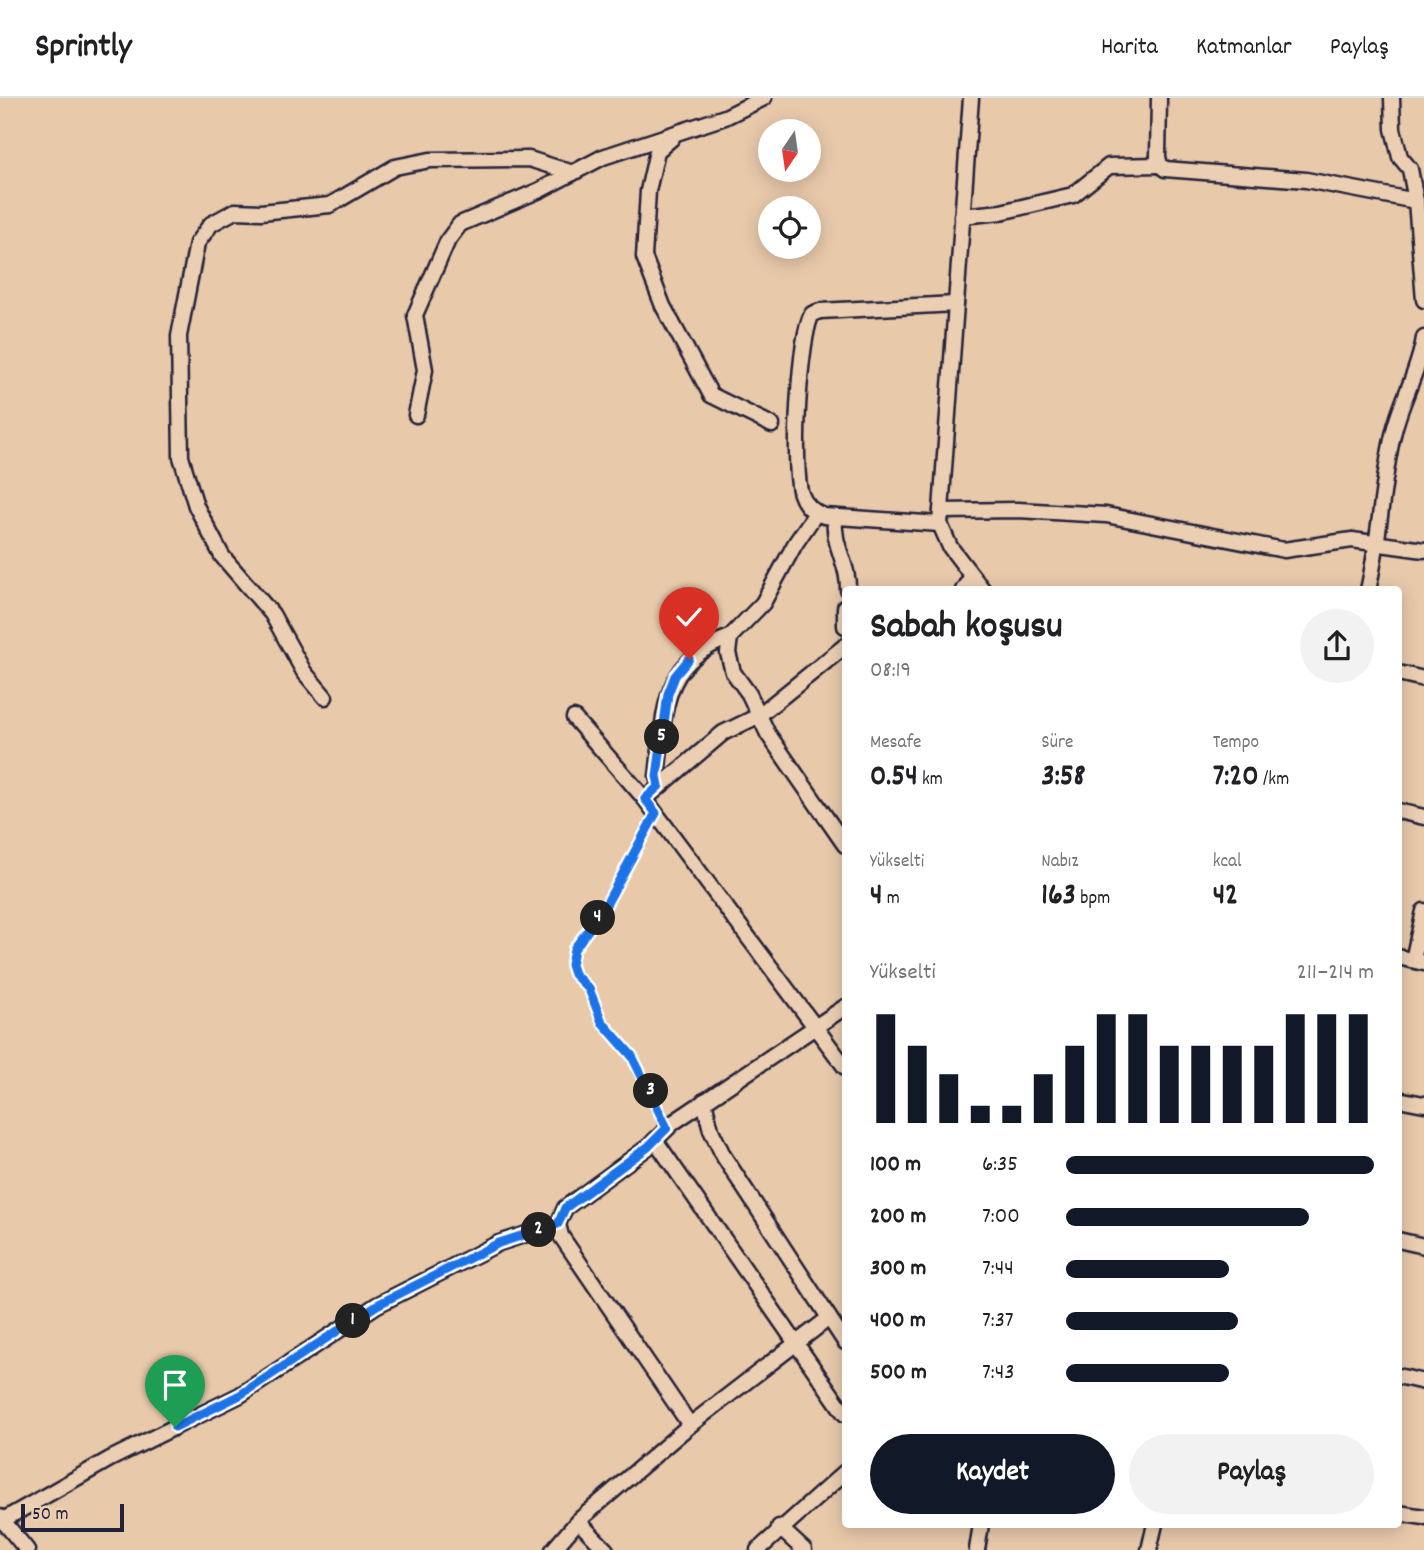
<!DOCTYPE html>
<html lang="tr">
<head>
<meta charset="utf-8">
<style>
  :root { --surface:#fff; --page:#f2f2f2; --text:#202124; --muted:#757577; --line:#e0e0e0; --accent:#111827 }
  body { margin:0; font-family:Dekko,sans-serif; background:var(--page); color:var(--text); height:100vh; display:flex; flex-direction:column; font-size:26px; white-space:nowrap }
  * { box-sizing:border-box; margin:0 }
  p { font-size:23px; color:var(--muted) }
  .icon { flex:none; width:38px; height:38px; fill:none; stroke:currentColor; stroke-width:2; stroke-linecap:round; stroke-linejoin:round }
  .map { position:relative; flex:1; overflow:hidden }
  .drawer { position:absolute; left:842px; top:488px; width:560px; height:942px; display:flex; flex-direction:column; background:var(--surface); border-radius:7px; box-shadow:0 4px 18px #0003 }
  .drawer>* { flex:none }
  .needle { width:46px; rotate:193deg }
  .controls { position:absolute; left:758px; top:21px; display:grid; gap:14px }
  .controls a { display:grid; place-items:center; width:63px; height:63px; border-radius:50%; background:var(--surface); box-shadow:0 4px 18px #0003; font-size:35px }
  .scale { position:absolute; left:21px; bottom:18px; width:103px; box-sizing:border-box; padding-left:7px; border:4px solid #22223b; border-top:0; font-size:19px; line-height:24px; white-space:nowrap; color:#22223b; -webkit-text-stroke:5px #eccfb2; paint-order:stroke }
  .pin { position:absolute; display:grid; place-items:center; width:60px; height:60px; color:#fff; margin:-72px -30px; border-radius:50% 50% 50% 0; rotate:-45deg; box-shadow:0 0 7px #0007 }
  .pin .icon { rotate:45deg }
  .km { position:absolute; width:35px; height:35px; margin:-18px; border-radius:50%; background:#222; color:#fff; font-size:19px; line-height:35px; text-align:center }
  .round { display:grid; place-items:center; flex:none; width:74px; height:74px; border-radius:37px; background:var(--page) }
  .summary { display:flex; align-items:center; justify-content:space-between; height:119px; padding:0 28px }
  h1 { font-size:38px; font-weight:700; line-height:52px }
  .metrics { display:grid; grid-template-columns:repeat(3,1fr); gap:10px; height:119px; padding:7px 28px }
  .metrics div { display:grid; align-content:center }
  .metrics b { font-size:30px; font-weight:700 }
  .metrics small { font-size:19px; font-weight:400 }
  .metrics p { font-size:19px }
  .chart { height:196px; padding:14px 28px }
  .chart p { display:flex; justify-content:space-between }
  .chart svg { width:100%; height:126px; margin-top:7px; stroke:var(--accent); stroke-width:6 }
  .button { display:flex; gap:14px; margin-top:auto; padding:14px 28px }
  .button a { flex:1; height:80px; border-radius:42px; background:var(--accent); color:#fff; font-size:28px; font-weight:700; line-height:80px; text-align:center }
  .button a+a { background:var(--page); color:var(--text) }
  ul { padding:0 28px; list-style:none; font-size:23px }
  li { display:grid; grid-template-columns:112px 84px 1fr; align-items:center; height:52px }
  li i { height:18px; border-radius:9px; background:var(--accent) }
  header { display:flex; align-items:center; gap:42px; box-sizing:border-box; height:98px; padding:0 35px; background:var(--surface); border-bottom:2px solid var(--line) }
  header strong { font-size:33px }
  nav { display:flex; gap:38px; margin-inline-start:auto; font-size:24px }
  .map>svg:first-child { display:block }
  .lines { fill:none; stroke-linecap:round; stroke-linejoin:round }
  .minor-casing { stroke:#22223b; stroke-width:19 }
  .path { stroke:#22223b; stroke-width:2.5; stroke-dasharray:7 5; stroke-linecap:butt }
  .minor { stroke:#eccfb2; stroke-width:14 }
  .route-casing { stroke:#fff; stroke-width:14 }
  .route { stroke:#1a73e8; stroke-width:9 }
</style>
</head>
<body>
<header>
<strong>Sprintly</strong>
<nav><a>Harita</a><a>Katmanlar</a><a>Paylaş</a></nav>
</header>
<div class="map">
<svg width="1424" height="1452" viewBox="0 0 1424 1452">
  <rect width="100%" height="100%" fill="#e8c9aa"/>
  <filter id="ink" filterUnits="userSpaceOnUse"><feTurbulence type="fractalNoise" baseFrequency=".0143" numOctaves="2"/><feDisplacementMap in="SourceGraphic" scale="14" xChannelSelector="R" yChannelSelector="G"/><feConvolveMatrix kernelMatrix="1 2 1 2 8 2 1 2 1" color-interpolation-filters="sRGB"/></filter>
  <g filter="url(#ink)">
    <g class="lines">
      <!-- minor casing -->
      <g class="minor-casing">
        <g id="minor">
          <polyline points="971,0 940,426 950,449 983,492"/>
          <polyline points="1159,0 1158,59 1160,67 1165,71 1306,82 1416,103"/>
          <polyline points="1392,0 1393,31 1400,59 1410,71 1416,103 1424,202"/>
          <polyline points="672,40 657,53 648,93 644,159 663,208 711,297 772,327"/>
          <polyline points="962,118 1001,114 1073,97 1109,68 1160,67"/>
          <polyline points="416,317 425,272 415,217 448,142 460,126 540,92 603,59 725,19 764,0"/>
          <polyline points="941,413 1018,412 1106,417 1284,452 1352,442 1424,452"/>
          <polyline points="816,415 795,446 763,505 730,539 728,555 733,574 749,596 768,636 845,747"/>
          <path d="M835,419C832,449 849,465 848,492"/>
          <path d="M940,426L824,418C813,414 805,408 801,396C792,370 799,239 812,216L820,213L956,206"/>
          <polyline points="963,492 972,478"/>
          <path d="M1368,492C1380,441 1381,388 1393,337C1400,304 1419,274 1424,240"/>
          <polyline points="845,509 845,528"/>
          <polyline points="1398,575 1424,581"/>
          <polyline points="325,599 304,574 272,516 222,458 196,408 181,359 179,238 197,145 211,126 235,113 261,114 330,107 395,69 430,62 529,61 573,75"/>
          <polyline points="574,620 645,701 845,969"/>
          <path d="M659,688L657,678C665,614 660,564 730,539"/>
          <polyline points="645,701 723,635 758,618 845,548"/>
          <polyline points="1398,713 1424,719"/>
          <polyline points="1398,859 1424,865"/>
          <polyline points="1413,862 1424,813"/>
          <polyline points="1398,1001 1424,1006"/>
          <polyline points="704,1003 711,1032 724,1059 845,1244"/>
          <polyline points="655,1042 845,1316"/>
          <polyline points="1398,1142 1424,1148"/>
          <polyline points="1398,1278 1424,1284"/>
          <polyline points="690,1327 561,1138 558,1126 565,1110 648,1049 674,1024 845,909"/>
          <polyline points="1398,1415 1424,1419"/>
          <polyline points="0,1419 27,1452"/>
          <polyline points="3,1422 110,1361 240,1297 377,1207 499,1145 558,1126"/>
          <polyline points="779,1429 804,1452"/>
          <polyline points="553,1452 578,1423"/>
          <polyline points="606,1452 578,1423 690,1327 829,1220"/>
          <polyline points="758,1452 845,1374"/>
          <polyline points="977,1452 981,1426"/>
          <polyline points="1149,1452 1155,1426"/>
        </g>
      </g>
      <!-- path -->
      <polyline class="path" points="647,726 603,812 574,851 571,867 574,876 589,891 602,924 632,958 662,1017"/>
      <!-- minor -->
      <use href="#minor" class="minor"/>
    </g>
  </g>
  <g class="lines" filter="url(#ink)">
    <!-- route casing -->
    <g class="route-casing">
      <polyline id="route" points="175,1329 240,1297 377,1207 499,1145 558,1126 565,1110 648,1049 667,1030 632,958 602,924 589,891 574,876 571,867 574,851 603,812 656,715 645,701 659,688 657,678 668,596 675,578 689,561"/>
    </g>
    <!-- route -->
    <use href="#route" class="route"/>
  </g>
</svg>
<div class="controls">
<a><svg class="needle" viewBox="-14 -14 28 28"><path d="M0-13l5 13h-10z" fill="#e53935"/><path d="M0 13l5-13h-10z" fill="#757577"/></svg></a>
<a><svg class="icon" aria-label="locate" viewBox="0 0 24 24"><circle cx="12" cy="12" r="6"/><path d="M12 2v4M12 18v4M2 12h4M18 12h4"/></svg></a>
</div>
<div class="scale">50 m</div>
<div class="pin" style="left:175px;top:1329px;background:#1e9e55"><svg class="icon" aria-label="arrive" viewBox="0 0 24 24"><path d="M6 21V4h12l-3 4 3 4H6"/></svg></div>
<div class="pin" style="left:689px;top:561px;background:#d93025"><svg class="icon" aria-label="check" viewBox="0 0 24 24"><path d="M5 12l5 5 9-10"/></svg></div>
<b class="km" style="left:353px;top:1223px">1</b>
<b class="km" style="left:539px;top:1132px">2</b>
<b class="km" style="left:651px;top:993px">3</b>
<b class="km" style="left:598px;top:820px">4</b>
<b class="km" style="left:662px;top:639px">5</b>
<section class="drawer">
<div class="summary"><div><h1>Sabah koşusu</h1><p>08:19</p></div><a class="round"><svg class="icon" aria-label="share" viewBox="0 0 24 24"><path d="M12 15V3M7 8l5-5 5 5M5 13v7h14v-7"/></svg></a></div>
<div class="metrics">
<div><p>Mesafe</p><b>0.54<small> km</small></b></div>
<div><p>Süre</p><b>3:58</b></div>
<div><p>Tempo</p><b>7:20<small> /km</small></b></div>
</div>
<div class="metrics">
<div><p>Yükselti</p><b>4<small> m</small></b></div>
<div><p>Nabız</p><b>163<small> bpm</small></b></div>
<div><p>kcal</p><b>42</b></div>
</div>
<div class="chart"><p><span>Yükselti</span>211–214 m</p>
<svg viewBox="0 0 160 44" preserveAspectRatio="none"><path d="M5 44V6M15 44V17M25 44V27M35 44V38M45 44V38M55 44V27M65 44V17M75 44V6M85 44V6M95 44V17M105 44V17M115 44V17M125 44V17M135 44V6M145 44V6M155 44V6"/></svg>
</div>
<ul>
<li><b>100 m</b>6:35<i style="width:100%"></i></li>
<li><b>200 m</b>7:00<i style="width:79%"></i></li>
<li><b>300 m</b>7:44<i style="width:53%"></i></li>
<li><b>400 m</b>7:37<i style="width:56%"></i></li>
<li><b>500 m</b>7:43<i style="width:53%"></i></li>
</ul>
<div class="button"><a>Kaydet</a><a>Paylaş</a></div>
</section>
</div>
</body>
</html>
